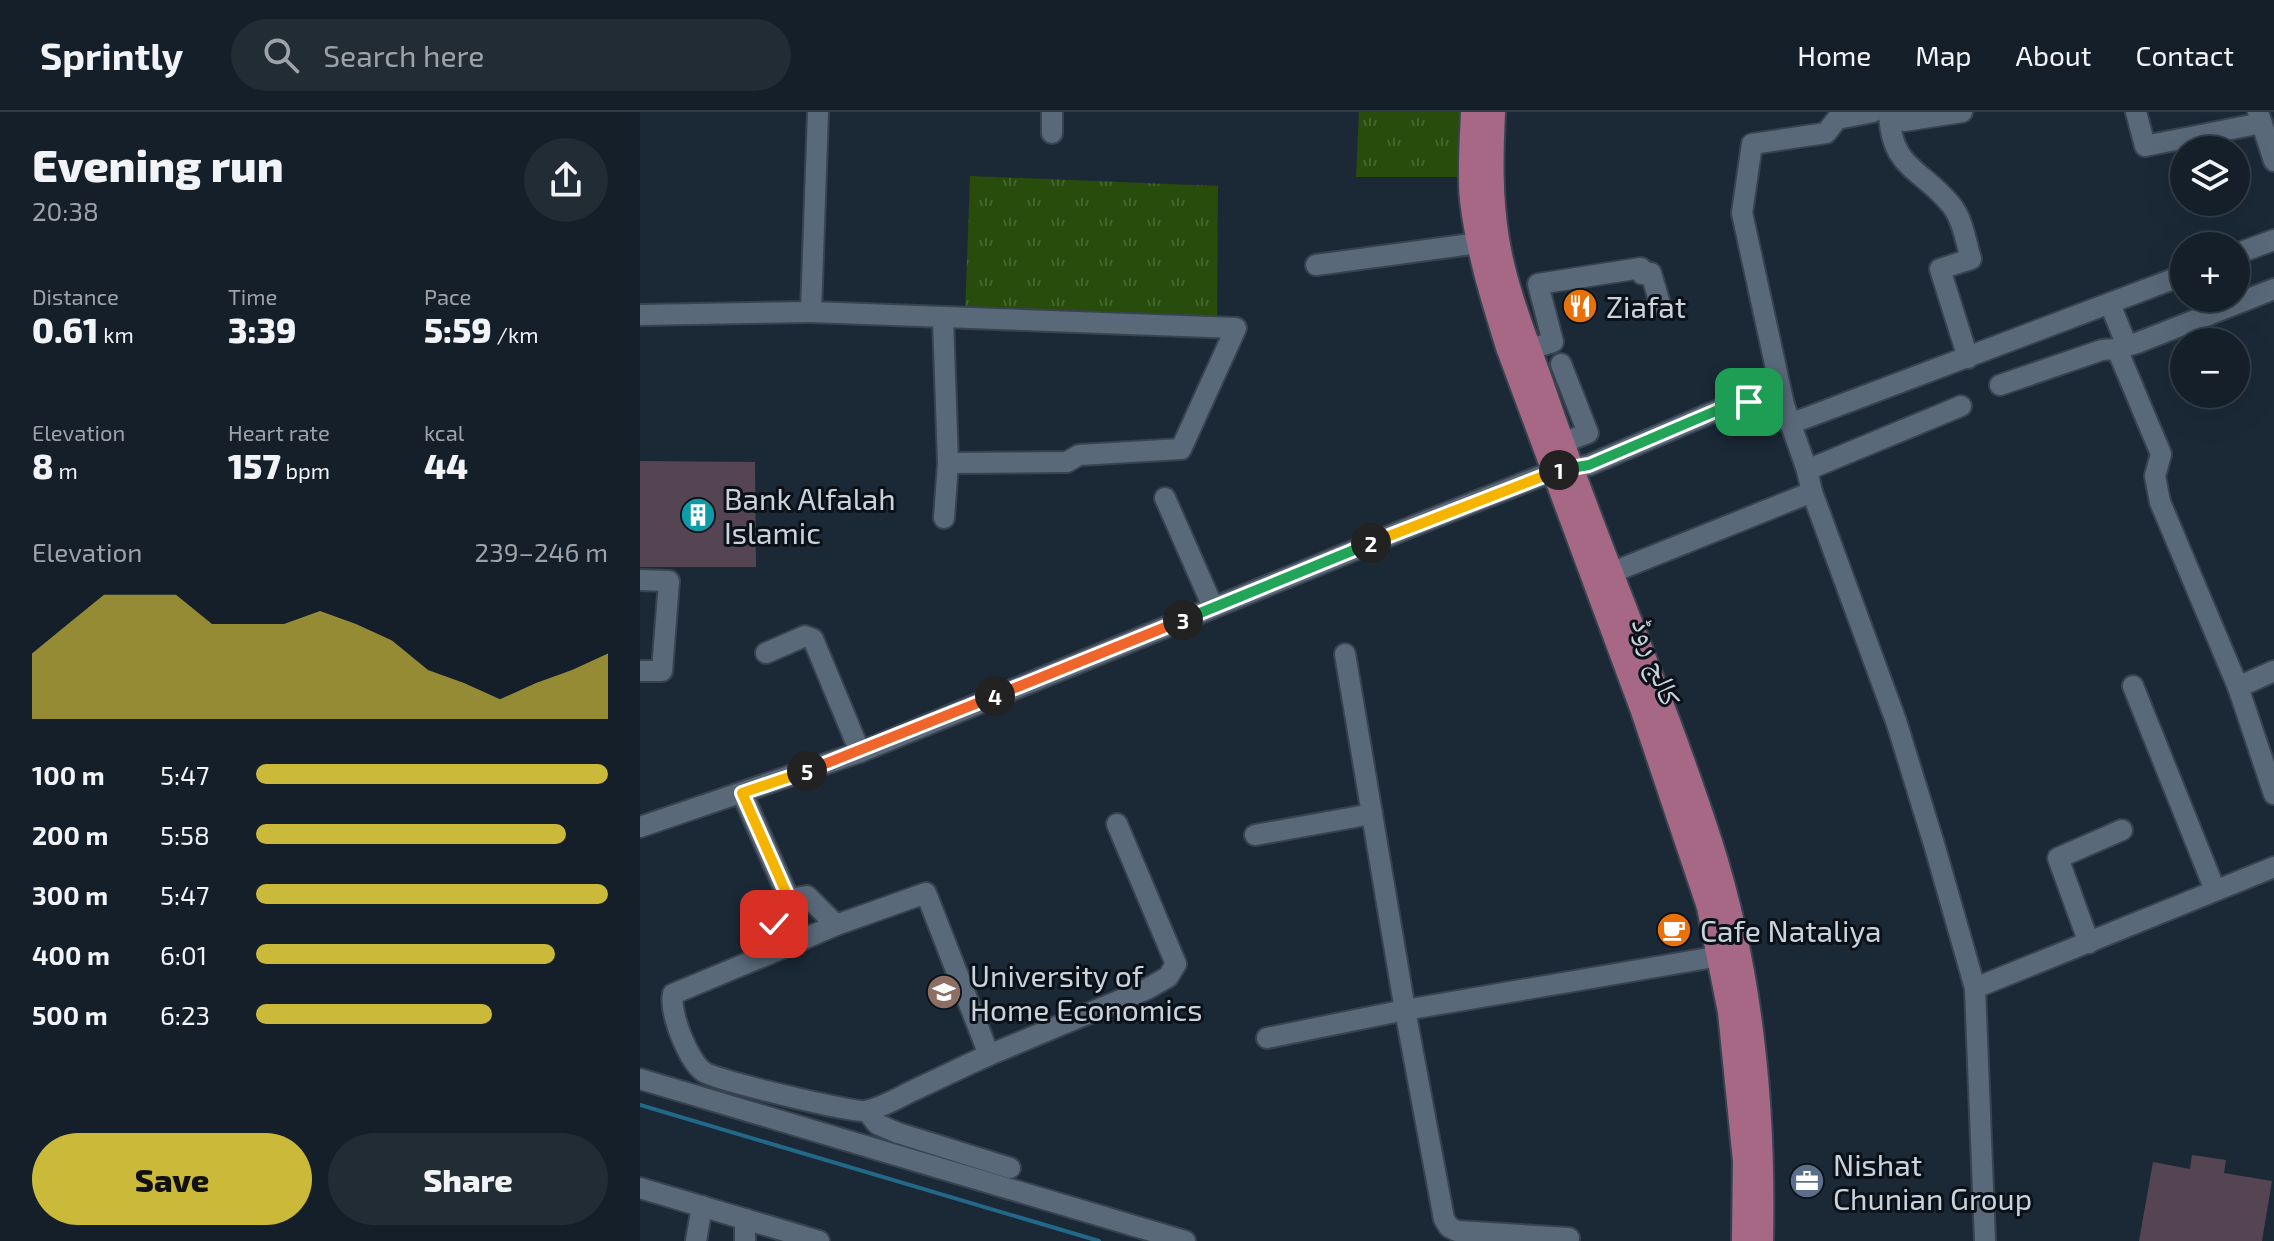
<!DOCTYPE html>
<html lang="en">
<head>
<meta charset="utf-8">
<style>
  :root { --surface:#141f29; --page:#212c35; --text:#f1f3f6; --muted:#9da2a8; --line:#333d46; --accent:#cbba39 }
  body { margin:0; font-family:"Exo 2","Noto Naskh Arabic",sans-serif; background:var(--page); color:var(--text); height:100vh; display:flex; flex-direction:column; font-size:30px; white-space:nowrap }
  * { box-sizing:border-box; margin:0 }
  p { font-size:26px; color:var(--muted) }
  .icon { flex:none; width:44px; height:44px; fill:none; stroke:currentColor; stroke-width:2; stroke-linecap:round; stroke-linejoin:round }
  .map { position:relative; flex:1; overflow:hidden }
  .drawer { display:flex; flex-direction:column; background:var(--surface); width:640px }
  .drawer>* { flex:none }
  .buttons { position:absolute; left:1530px; top:24px; display:grid; gap:16px }
  .buttons a { display:grid; place-items:center; width:80px; height:80px; border-radius:50%; background:var(--surface); box-shadow:0 8px 32px #0002,0 0 0 2px var(--line); font-size:40px }
  .pin { position:absolute; display:grid; place-items:center; width:68px; height:68px; color:#fff; margin:-34px; border-radius:16px; box-shadow:0 4px 12px #0006 }
  .km { position:absolute; width:40px; height:40px; margin:-20px; border-radius:50%; background:#222; color:#fff; font-size:22px; line-height:40px; text-align:center }
  .round { display:grid; place-items:center; flex:none; width:84px; height:84px; border-radius:42px; background:var(--page) }
  .summary { display:flex; align-items:center; justify-content:space-between; height:136px; padding:0 32px }
  h1 { font-size:44px; font-weight:800; line-height:60px }
  .metrics { display:grid; grid-template-columns:repeat(3,1fr); gap:12px; height:136px; padding:8px 32px }
  .metrics div { display:grid; align-content:center }
  .metrics b { font-size:34px; font-weight:800 }
  .metrics small { font-size:22px; font-weight:400 }
  .metrics p { font-size:22px }
  .chart { height:224px; padding:16px 32px }
  .chart p { display:flex; justify-content:space-between }
  .chart svg { width:100%; height:144px; margin-top:8px; fill:var(--accent); opacity:.7 }
  .button { display:flex; gap:16px; margin-top:auto; padding:16px 32px }
  .button a { flex:1; height:92px; border-radius:48px; background:var(--accent); color:#111; font-size:32px; font-weight:800; line-height:92px; text-align:center }
  .button a+a { background:var(--page); color:var(--text) }
  ul { padding:0 32px; list-style:none; font-size:26px }
  li { display:grid; grid-template-columns:128px 96px 1fr; align-items:center; height:60px }
  li i { height:20px; border-radius:10px; background:var(--accent) }
  header { display:flex; align-items:center; gap:48px; box-sizing:border-box; height:112px; padding:0 40px; background:var(--surface); border-bottom:2px solid var(--line) }
  header strong { font-size:38px }
  nav { display:flex; gap:44px; margin-inline-start:auto; font-size:28px }
  .search { width:560px; height:72px; background:var(--page); display:flex; align-items:center; gap:20px; box-sizing:border-box; padding:0 28px; border-radius:44px; color:var(--muted); font-size:30px }
  main { display:flex; flex:1; min-height:0 }
  .map>svg:first-child { display:block }
  .grass { fill:url(#grass-tufts) }
  .lines { fill:none; stroke-linecap:round; stroke-linejoin:round }
  .stream { stroke:#226989; stroke-width:4 }
  .building { fill:#554452 }
  .minor-casing { stroke:#38434f; stroke-width:24 }
  .major-casing { stroke:#38434f; stroke-width:28 }
  .minor { stroke:#5a697a; stroke-width:20 }
  .major { stroke:#a76885; stroke-width:24 }
  .split-1-casing { stroke:#fff; stroke-width:16 }
  .split-2-casing { stroke:#fff; stroke-width:16 }
  .split-3-casing { stroke:#fff; stroke-width:16 }
  .split-4-casing { stroke:#fff; stroke-width:16 }
  .split-5-casing { stroke:#fff; stroke-width:16 }
  .split-6-casing { stroke:#fff; stroke-width:16 }
  .split-1 { stroke:#22a559; stroke-width:10 }
  .split-2 { stroke:#f5b400; stroke-width:10 }
  .split-3 { stroke:#22a559; stroke-width:10 }
  .split-4 { stroke:#f0652b; stroke-width:10 }
  .split-5 { stroke:#f0652b; stroke-width:10 }
  .split-6 { stroke:#f5b400; stroke-width:10 }
  .labels { text-anchor:middle; dominant-baseline:central; stroke-width:6; stroke-linejoin:round; paint-order:stroke }
  .poi-label { font-size:30px; fill:#cad3dc; stroke:#0b1118; text-anchor:start }
  .street-label { font-size:30px; fill:#cad3dc; stroke:#0b1118 }
</style>
</head>
<body>
<header>
<strong>Sprintly</strong>
<div class="search"><svg class="icon" aria-label="search" viewBox="0 0 24 24"><circle cx="10" cy="10" r="6"/><path d="M15 15l6 6"/></svg>Search here</div>
<nav><a>Home</a><a>Map</a><a>About</a><a>Contact</a></nav>
</header>
<main>
<section class="drawer">
<div class="summary"><div><h1>Evening run</h1><p>20:38</p></div><a class="round"><svg class="icon" aria-label="share" viewBox="0 0 24 24"><path d="M12 15V3M7 8l5-5 5 5M5 13v7h14v-7"/></svg></a></div>
<div class="metrics">
<div><p>Distance</p><b>0.61<small> km</small></b></div>
<div><p>Time</p><b>3:39</b></div>
<div><p>Pace</p><b>5:59<small> /km</small></b></div>
</div>
<div class="metrics">
<div><p>Elevation</p><b>8<small> m</small></b></div>
<div><p>Heart rate</p><b>157<small> bpm</small></b></div>
<div><p>kcal</p><b>44</b></div>
</div>
<div class="chart"><p><span>Elevation</span>239–246 m</p>
<svg viewBox="0 0 160 44" preserveAspectRatio="none"><path d="M0 44V24L10 15L20 6L30 6L40 6L50 15L60 15L70 15L80 11L90 15L100 20L110 29L120 33L130 38L140 33L150 29L160 24V44z"/></svg>
</div>
<ul>
<li><b>100 m</b>5:47<i style="width:100%"></i></li>
<li><b>200 m</b>5:58<i style="width:88%"></i></li>
<li><b>300 m</b>5:47<i style="width:100%"></i></li>
<li><b>400 m</b>6:01<i style="width:85%"></i></li>
<li><b>500 m</b>6:23<i style="width:67%"></i></li>
</ul>
<div class="button"><a>Save</a><a>Share</a></div>
</section>
<div class="map">
<svg width="1634" height="1129" viewBox="0 0 1634 1129">
  <defs>
    <pattern id="grass-tufts" width="24" height="20" patternUnits="userSpaceOnUse" patternTransform="scale(2)"><rect width="24" height="20" fill="#284c0b"/><path d="M3 7l-1-3M5 7V3M7 7l1-3M15 17l-1-3M17 17v-4M19 17l1-3" fill="none" stroke="#46652e"/></pattern>
  </defs>
  <rect width="100%" height="100%" fill="#1b2937"/>
  <!-- grass -->
  <g class="grass">
    <polygon points="719,0 822,0 820,65 716,65"/>
    <polygon points="330,64 578,74 577,216 325,204"/>
  </g>
  <g class="lines">
    <!-- stream -->
    <polyline class="stream" points="0,993 459,1129"/>
  </g>
  <!-- building -->
  <g class="building">
    <polygon points="0,349 115,350 116,455 0,455"/>
    <polygon points="1552,1043 1586,1048 1584,1061 1632,1069 1622,1129 1499,1129 1513,1050 1550,1057"/>
  </g>
  <g class="lines">
    <!-- minor casing -->
    <g class="minor-casing">
      <g id="minor">
        <polyline points="1233,0 1197,7 1186,21 1112,32 1102,101 1144,293 1167,358 1172,380 1256,609 1294,732 1335,876 1345,1129"/>
        <path d="M1249,0C1251,58 1281,55 1312,94C1323,108 1326,131 1331,147L1300,157L1328,246"/>
        <polyline points="1252,0 1264,9 1322,0"/>
        <polyline points="1496,0 1505,34 1622,11"/>
        <polyline points="1618,0 1634,49"/>
        <polyline points="412,21 412,0"/>
        <polyline points="1596,142 1634,128"/>
        <polyline points="676,153 839,131"/>
        <polyline points="1634,177 1497,231 1477,237 1521,342 1515,364 1520,390 1598,575 1634,682"/>
        <polyline points="1470,192 1487,234"/>
        <polyline points="171,200 596,216 541,337 439,343 427,350 308,351"/>
        <polyline points="0,203 171,200 178,0"/>
        <polyline points="303,207 308,351 304,406"/>
        <polyline points="890,237 913,230 898,172 1001,156 1002,162 1011,161 1020,192"/>
        <polyline points="921,252 948,321 922,331"/>
        <polyline points="1360,273 1462,238 1477,237"/>
        <polyline points="1150,312 1544,163"/>
        <polyline points="1167,358 1321,294"/>
        <polyline points="525,386 573,495"/>
        <polyline points="958,466 1172,380"/>
        <polyline points="0,468 29,469 22,559 0,559"/>
        <polyline points="126,541 165,524 173,527 220,640"/>
        <polyline points="705,542 765,898 804,1107 809,1115 817,1119 929,1126"/>
        <polyline points="1493,574 1575,778"/>
        <polyline points="1598,575 1634,559"/>
        <polyline points="102,681 149,787 167,784 196,813 286,781 349,943 507,877 528,865 536,852 477,712"/>
        <polyline points="0,715 220,640 776,413 914,359 949,353 1085,295 1116,290 1136,295 1144,293"/>
        <polyline points="615,723 732,702"/>
        <path d="M149,787L135,797L134,812L139,831L136,839L33,882C29,900 48,949 64,960C75,968 213,1001 225,999C241,996 256,987 270,980C296,968 322,955 349,943"/>
        <polyline points="1449,831 1418,746 1482,718"/>
        <polyline points="136,839 196,813"/>
        <polyline points="1335,876 1634,755"/>
        <polyline points="627,926 765,898 1080,844"/>
        <polyline points="0,967 545,1129"/>
        <polyline points="227,999 237,1012 258,1021 370,1056"/>
        <polyline points="0,1076 179,1129"/>
        <polyline points="56,1129 62,1094"/>
        <polyline points="105,1129 105,1107"/>
      </g>
    </g>
    <!-- major casing -->
    <g class="major-casing">
      <g id="major">
        <path d="M833,0C832,29 829,59 832,88C838,139 853,187 868,235L1002,596L1069,795L1090,900L1105,1049L1104,1129"/>
        <path d="M853,0C851,42 850,85 857,127C865,179 888,232 905,282C956,433 1021,578 1070,730C1111,858 1124,995 1121,1129"/>
      </g>
    </g>
    <!-- minor -->
    <use href="#minor" class="minor"/>
    <!-- major -->
    <use href="#major" class="major"/>
  </g>
  <g class="lines">
    <!-- split-1 casing -->
    <g class="split-1-casing">
      <polyline id="split-1" points="919,358 949,353 1085,295 1109,290"/>
    </g>
    <!-- split-2 casing -->
    <g class="split-2-casing">
      <polyline id="split-2" points="731,431 919,358"/>
    </g>
    <!-- split-3 casing -->
    <g class="split-3-casing">
      <polyline id="split-3" points="543,508 731,431"/>
    </g>
    <!-- split-4 casing -->
    <g class="split-4-casing">
      <polyline id="split-4" points="355,584 543,508"/>
    </g>
    <!-- split-5 casing -->
    <g class="split-5-casing">
      <polyline id="split-5" points="167,659 355,584"/>
    </g>
    <!-- split-6 casing -->
    <g class="split-6-casing">
      <polyline id="split-6" points="134,812 135,797 149,787 102,681 167,659"/>
    </g>
    <!-- split-1 -->
    <use href="#split-1" class="split-1"/>
    <!-- split-2 -->
    <use href="#split-2" class="split-2"/>
    <!-- split-3 -->
    <use href="#split-3" class="split-3"/>
    <!-- split-4 -->
    <use href="#split-4" class="split-4"/>
    <!-- split-5 -->
    <use href="#split-5" class="split-5"/>
    <!-- split-6 -->
    <use href="#split-6" class="split-6"/>
  </g>
  <!-- icons -->
  <defs>
    <g id="restaurant-disc" transform="scale(1.8)"><circle r="9.5" fill="#e8710a" stroke="#0b1118"/><path d="M-5-6h1v4h1v-4h1v4h1v-4h1v5L-1.5 .5V6h-2V.5L-5-1ZM5-6V6H3V1.5H1.5Q1.5-4 5-6Z" fill="#fff"/></g>
    <g id="building-disc" transform="scale(1.8)"><circle r="9.5" fill="#0f9aa8" stroke="#0b1118"/><path d="M-4-6H4V6H1V3H-1V6H-4ZM-2.5-4.3h1.7v1.8h-1.7ZM.8-4.3h1.7v1.8H.8ZM-2.5-1h1.7V.8h-1.7ZM.8-1h1.7V.8H.8Z" fill="#fff"/></g>
    <g id="cafe-disc" transform="scale(1.8)"><circle r="9.5" fill="#e8710a" stroke="#0b1118"/><path d="M-5.5-4.5H6V0H3Q3 3.5 0 3.5H-2.5Q-5.5 3.5-5.5 0ZM3-3.2v2h1.7v-2ZM-6 4.5H4V6H-6Z" fill="#fff"/></g>
    <g id="university-disc" transform="scale(1.8)"><circle r="9.5" fill="#8d6e63" stroke="#0b1118"/><path d="M0-5L7-2L0 1L-7-2ZM-4 1L0 2.5L4 1V4Q0 6-4 4Z" fill="#fff"/></g>
    <g id="office-disc" transform="scale(1.8)"><circle r="9.5" fill="#5c6f8a" stroke="#0b1118"/><path d="M-6-3h4V-5.5h4V-3h4V5H-6ZM-1-4.5V-3h2v-1.5ZM-6 0V1H6V0Z" fill="#fff"/></g>
  </defs>
  <g fill-rule="evenodd">
    <use href="#restaurant-disc" x="940" y="194"/>
    <use href="#building-disc" x="58" y="403"/>
    <use href="#cafe-disc" x="1034" y="818"/>
    <use href="#university-disc" x="304" y="880"/>
    <use href="#office-disc" x="1167" y="1069"/>
  </g>
  <g class="labels">
    <!-- poi labels -->
    <g class="poi-label">
      <text x="966" y="194">Ziafat</text>
      <text x="84" y="386">Bank Alfalah<tspan x="84" dy="34">Islamic</tspan></text>
      <text x="1060" y="818">Cafe Nataliya</text>
      <text x="330" y="863">University of<tspan x="330" dy="34">Home Economics</tspan></text>
      <text x="1193" y="1052">Nishat<tspan x="1193" dy="34">Chunian Group</tspan></text>
    </g>
    <!-- street labels -->
    <g class="street-label">
      <text transform="translate(1018 549) rotate(70)">کالج روڈ</text>
    </g>
  </g>
</svg>
<div class="buttons">
<a><svg class="icon" aria-label="layers" viewBox="0 0 24 24"><path d="M12 4l9 5-9 5-9-5zM3 14l9 5 9-5"/></svg></a>
<a>+</a>
<a>−</a>
</div>
<div class="pin" style="left:1109px;top:290px;background:#1e9e55"><svg class="icon" aria-label="arrive" viewBox="0 0 24 24"><path d="M6 21V4h12l-3 4 3 4H6"/></svg></div>
<div class="pin" style="left:134px;top:812px;background:#d93025"><svg class="icon" aria-label="check" viewBox="0 0 24 24"><path d="M5 12l5 5 9-10"/></svg></div>
<b class="km" style="left:919px;top:358px">1</b>
<b class="km" style="left:731px;top:431px">2</b>
<b class="km" style="left:543px;top:508px">3</b>
<b class="km" style="left:355px;top:584px">4</b>
<b class="km" style="left:167px;top:659px">5</b>
</div>
</main>
</body>
</html>
